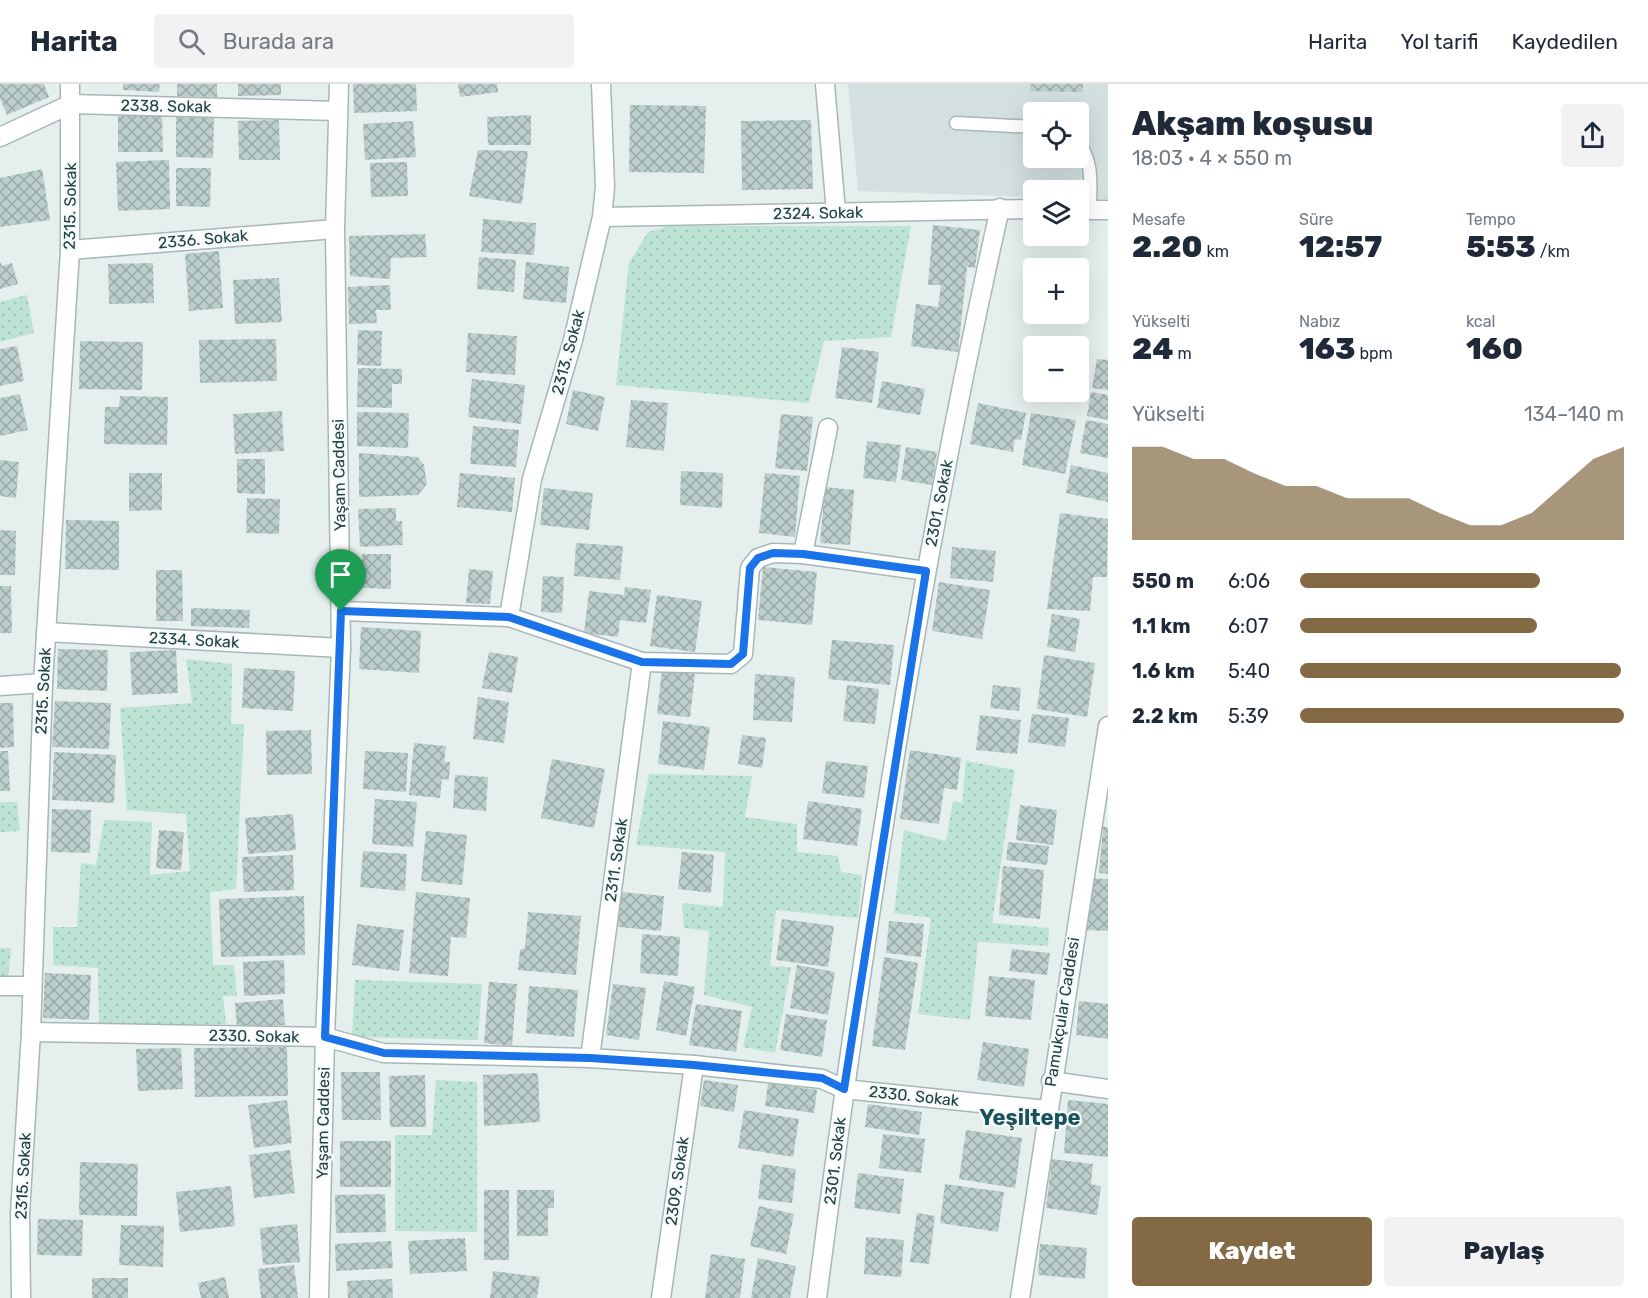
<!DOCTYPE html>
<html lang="tr">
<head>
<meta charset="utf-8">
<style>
  :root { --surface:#fff; --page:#f2f2f3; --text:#1f2937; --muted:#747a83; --line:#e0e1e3; --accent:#846a44 }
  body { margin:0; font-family:Rubik,sans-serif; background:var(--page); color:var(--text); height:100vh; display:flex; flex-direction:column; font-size:22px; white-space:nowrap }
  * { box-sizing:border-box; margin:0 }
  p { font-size:20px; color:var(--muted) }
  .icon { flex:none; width:33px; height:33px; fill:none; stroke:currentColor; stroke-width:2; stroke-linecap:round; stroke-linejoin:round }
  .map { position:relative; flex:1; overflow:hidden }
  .panel { display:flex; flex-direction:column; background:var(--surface); width:540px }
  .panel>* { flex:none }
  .fabs { position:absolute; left:1023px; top:18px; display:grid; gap:12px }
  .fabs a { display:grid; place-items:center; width:66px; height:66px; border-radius:6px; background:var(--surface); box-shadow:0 6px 24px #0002; font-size:30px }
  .pin { position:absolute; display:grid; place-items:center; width:51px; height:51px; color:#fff; margin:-62px -26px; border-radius:50% 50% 50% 0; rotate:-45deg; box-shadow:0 0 6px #0007 }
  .pin .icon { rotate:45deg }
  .round { display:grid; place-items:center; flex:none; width:63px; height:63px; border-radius:6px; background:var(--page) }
  .summary { display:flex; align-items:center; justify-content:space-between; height:102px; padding:0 24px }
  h1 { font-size:33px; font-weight:800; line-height:45px }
  .stats { display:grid; grid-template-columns:repeat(3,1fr); gap:9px; height:102px; padding:6px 24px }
  .stats div { display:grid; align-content:center }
  .stats b { font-size:30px; font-weight:800 }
  .stats small { font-size:16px; font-weight:400 }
  .stats p { font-size:16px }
  .chart { height:168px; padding:12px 24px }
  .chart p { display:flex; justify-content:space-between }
  .chart svg { width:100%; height:108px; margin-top:6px; fill:var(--accent); opacity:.7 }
  .cta { display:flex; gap:12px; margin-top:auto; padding:12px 24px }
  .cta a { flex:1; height:69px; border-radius:6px; background:var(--accent); color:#fff; font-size:24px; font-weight:800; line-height:69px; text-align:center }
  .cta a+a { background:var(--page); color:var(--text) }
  ul { padding:0 24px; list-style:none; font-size:20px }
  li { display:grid; grid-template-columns:96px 72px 1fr; align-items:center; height:45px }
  li i { height:15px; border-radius:8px; background:var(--accent) }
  header { display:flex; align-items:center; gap:36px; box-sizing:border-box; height:84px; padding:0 30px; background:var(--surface); border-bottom:2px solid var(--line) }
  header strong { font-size:28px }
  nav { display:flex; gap:33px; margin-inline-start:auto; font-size:21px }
  .search { width:420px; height:54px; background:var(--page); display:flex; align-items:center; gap:15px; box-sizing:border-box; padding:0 21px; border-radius:6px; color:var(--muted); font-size:22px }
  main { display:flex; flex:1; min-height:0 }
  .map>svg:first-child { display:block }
  .built { fill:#d3e0df; fill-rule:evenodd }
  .garden { fill:url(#garden-dots) }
  .building { fill:url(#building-cross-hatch) }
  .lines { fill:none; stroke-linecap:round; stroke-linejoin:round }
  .service-casing { stroke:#a6b7b8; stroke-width:15 }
  .minor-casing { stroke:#a6b7b8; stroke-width:21 }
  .tertiary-casing { stroke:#a6b7b8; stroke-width:21 }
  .service { stroke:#fff; stroke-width:12 }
  .minor { stroke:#fff; stroke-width:18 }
  .tertiary { stroke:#fff; stroke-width:18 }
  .route-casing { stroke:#fff; stroke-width:12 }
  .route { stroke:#1a73e8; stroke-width:8 }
  .labels { text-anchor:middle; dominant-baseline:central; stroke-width:4.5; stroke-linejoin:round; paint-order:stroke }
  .street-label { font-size:16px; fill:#214144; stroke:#f6fbfa }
  .district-label { font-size:22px; font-weight:bold; fill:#1a5259; stroke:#f6fbfa }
</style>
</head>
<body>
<header>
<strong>Harita</strong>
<div class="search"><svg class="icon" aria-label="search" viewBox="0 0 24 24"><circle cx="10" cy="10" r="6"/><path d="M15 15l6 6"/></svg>Burada ara</div>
<nav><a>Harita</a><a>Yol tarifi</a><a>Kaydedilen</a></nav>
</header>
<main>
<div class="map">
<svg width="1108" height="1214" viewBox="0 0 1108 1214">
  <defs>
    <pattern id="garden-dots" width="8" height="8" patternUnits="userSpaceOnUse" patternTransform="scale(1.5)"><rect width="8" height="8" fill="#bce3d4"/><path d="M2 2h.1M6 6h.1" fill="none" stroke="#a1c4b7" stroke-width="1.8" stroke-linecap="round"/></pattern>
    <pattern id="building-cross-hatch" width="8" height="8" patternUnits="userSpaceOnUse" patternTransform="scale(1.5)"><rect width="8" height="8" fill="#bccecc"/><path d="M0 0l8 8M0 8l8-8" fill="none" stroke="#98a9a7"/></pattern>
  </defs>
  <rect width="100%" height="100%" fill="#e5efee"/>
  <!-- built -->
  <path class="built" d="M848,0H1108V115L1079,114L1078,106H1034L1033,113L858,107ZM1034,28H1078V74H1034Z"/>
  <!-- garden -->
  <g class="garden">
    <polygon points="669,142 911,142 891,253 824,257 809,319 616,301 629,179 648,148"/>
    <polygon points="27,211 34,249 0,258 0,218"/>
    <polygon points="186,575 232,580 231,640 244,640 236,805 210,808 213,881 234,881 237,912 223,912 226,940 99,941 98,884 53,881 53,843 77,843 81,779 96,781 104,736 152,738 150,791 190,787 186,730 127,726 120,624 192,619"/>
    <polygon points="966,677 1015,686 992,839 1049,844 1048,862 978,858 970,936 918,930 931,834 894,829 904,746 946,757 953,717 962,719"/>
    <polygon points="649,690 752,692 745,733 797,740 797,768 838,772 841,788 862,791 858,834 776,826 770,882 791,883 775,969 743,963 752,923 704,911 709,847 684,844 682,819 723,823 725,768 636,761"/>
    <polygon points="0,718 17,718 20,747 0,748"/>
    <polygon points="0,864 11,864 8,894 0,894"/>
    <polygon points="355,896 482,900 478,956 352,953"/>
    <polygon points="436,996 477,998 477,1148 395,1147 395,1051 432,1051"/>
  </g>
  <!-- building -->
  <g class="building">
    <polygon points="0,0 44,0 49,13 7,31 0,14"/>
    <polygon points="123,0 160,0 159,8 123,6"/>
    <polygon points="177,0 217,0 217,13 177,12"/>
    <polygon points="238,0 281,0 281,11 238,12"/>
    <polygon points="353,0 416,0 417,27 354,29"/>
    <polygon points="458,0 497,0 498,8 460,13"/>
    <polygon points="1031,0 1083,0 1083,8 1030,7"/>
    <polygon points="630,21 706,22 704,89 629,88"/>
    <polygon points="531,31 531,61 488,61 487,33"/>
    <polygon points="118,32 162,32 163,68 118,68"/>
    <polygon points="176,33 214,34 213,74 176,73"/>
    <polygon points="279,36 280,76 239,76 238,37"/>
    <polygon points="811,36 813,105 742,106 741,37"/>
    <polygon points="413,37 416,73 365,76 363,40"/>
    <polygon points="478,66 528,67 522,120 469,112"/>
    <polygon points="169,76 170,125 118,127 116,78"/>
    <polygon points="407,78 408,112 371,113 370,79"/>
    <polygon points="176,84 211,84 210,123 176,122"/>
    <polygon points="42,85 50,136 0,143 0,94"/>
    <polygon points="483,135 536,139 534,171 481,168"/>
    <polygon points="933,141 980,146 975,184 967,183 958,268 911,262 916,220 938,223 941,201 928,201"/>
    <polygon points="425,150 427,173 391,174 390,195 350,192 349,152"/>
    <polygon points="219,167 223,224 189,227 185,170"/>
    <polygon points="479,173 516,176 514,208 477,205"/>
    <polygon points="0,178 2,182 12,179 18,200 0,205"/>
    <polygon points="526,178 569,183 566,219 523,215"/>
    <polygon points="153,179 154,219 109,220 108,180"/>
    <polygon points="279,194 282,238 235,240 233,196"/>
    <polygon points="390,201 391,226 376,226 377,239 349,240 348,203"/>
    <polygon points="358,246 382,247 381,282 357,281"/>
    <polygon points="468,249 517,252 515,291 466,288"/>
    <polygon points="276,255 277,297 200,299 199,256"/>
    <polygon points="80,257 143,258 142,306 79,305"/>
    <polygon points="17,262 24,297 0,302 0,265"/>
    <polygon points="842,263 879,268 872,319 835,314"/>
    <polygon points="1097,275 1108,276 1108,306 1092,304"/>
    <polygon points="358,284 402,285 402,300 392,300 392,324 357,323"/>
    <polygon points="472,295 525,301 521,340 468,333"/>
    <polygon points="882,297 925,305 920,331 877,324"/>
    <polygon points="573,306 605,313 598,347 566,340"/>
    <polygon points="1091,308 1108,311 1108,336 1087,332"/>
    <polygon points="20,310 28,346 0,352 0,314"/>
    <polygon points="120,312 168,313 167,361 104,360 105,323 119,323"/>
    <polygon points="631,316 668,319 664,367 626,363"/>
    <polygon points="978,319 1026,329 1021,356 1015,355 1013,368 970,360"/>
    <polygon points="282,327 284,367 235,370 233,330"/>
    <polygon points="357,328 409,329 408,364 357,362"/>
    <polygon points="1031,329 1076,336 1065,390 1022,381"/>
    <polygon points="781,330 813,333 807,387 775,384"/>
    <polygon points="1086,336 1108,340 1108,374 1080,369"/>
    <polygon points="473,342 519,346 516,383 470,380"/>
    <polygon points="867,357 901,361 896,398 863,394"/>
    <polygon points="906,363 937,368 932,401 901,396"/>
    <polygon points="359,369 418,373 424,381 427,400 418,411 359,413"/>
    <polygon points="237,375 265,375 265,410 237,409"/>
    <polygon points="0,376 19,378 16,414 0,412"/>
    <polygon points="1071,381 1108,389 1108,418 1066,409"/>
    <polygon points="681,387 723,389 722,424 680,421"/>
    <polygon points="129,389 162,389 162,426 129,427"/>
    <polygon points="460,389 515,394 512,428 457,423"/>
    <polygon points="765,389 800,392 795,453 759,449"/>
    <polygon points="825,403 854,406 850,461 820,459"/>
    <polygon points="544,404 593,409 589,446 540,441"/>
    <polygon points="247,414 280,415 279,450 246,449"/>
    <polygon points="396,424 396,437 402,437 403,461 360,463 358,425"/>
    <polygon points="1060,429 1108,435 1107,493 1093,493 1090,527 1047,525"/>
    <polygon points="66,436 119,437 119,486 65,485"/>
    <polygon points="0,446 16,447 15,491 0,491"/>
    <polygon points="576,459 623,462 620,496 574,492"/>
    <polygon points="952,463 996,467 993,498 950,494"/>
    <polygon points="362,470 391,470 391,505 361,504"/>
    <polygon points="763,483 817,488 812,541 758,536"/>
    <polygon points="469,485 493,487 490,520 466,519"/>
    <polygon points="156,486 182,486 183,537 156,537"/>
    <polygon points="543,492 564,493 562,529 541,528"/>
    <polygon points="939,498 990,506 982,555 932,547"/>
    <polygon points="0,502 11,502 12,549 0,549"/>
    <polygon points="625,503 651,506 646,539 620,536 618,553 584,549 589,507 624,511"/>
    <polygon points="657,511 702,517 695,568 650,562"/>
    <polygon points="191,524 250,526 249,544 191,542"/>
    <polygon points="1052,530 1080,535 1075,568 1047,563"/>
    <polygon points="361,543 421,547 419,589 359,585"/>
    <polygon points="832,556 894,561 890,601 828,595"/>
    <polygon points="58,565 108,566 107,607 57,605"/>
    <polygon points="176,566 178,609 132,611 130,568"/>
    <polygon points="489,568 518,573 512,609 482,604"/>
    <polygon points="1044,571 1095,579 1087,633 1037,625"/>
    <polygon points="244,584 295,587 293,627 242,624"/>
    <polygon points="662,586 695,590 690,633 657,630"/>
    <polygon points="755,590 795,593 792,638 753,636"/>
    <polygon points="847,601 879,605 875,640 843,637"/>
    <polygon points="993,601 1021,604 1019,627 990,624"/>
    <polygon points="478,613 509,618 504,659 473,655"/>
    <polygon points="55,617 111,619 109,665 52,663"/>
    <polygon points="0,619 13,619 14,663 0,664"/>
    <polygon points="1032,630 1069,634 1065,663 1028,658"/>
    <polygon points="980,631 1021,636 1017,670 976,666"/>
    <polygon points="663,637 710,643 704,686 658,680"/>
    <polygon points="311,646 312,690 267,691 266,647"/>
    <polygon points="742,651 766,654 762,684 738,680"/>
    <polygon points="414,659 446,662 444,678 450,678 449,696 442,695 440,714 409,711"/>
    <polygon points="910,666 961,674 957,706 944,704 939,740 900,735"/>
    <polygon points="0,667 8,667 10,707 0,707"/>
    <polygon points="365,667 408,669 406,708 363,705"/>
    <polygon points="54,668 116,671 114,719 52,716"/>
    <polygon points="552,675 605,685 594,744 541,734"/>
    <polygon points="826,677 868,682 864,714 822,709"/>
    <polygon points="455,691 488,693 486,727 453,724"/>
    <polygon points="375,715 417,718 413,763 372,760"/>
    <polygon points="808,717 862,725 857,762 803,755"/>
    <polygon points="1020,721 1057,726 1053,761 1016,756"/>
    <polygon points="52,725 91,726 90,769 51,768"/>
    <polygon points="293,730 296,766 248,770 245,734"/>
    <polygon points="1103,743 1108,743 1108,790 1099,789"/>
    <polygon points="159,746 184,748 181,786 156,784"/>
    <polygon points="426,747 467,751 462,801 421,797"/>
    <polygon points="1008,758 1049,762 1047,781 1006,776"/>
    <polygon points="363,767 407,770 405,807 360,803"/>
    <polygon points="682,768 714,771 711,809 678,805"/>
    <polygon points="293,771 294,806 244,808 242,773"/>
    <polygon points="1003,782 1044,786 1040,835 999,831"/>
    <polygon points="1088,794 1108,795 1108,847 1085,846"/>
    <polygon points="416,808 470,814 466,854 451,853 448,892 409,889"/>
    <polygon points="621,808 664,812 661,847 618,843"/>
    <polygon points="304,812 305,871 221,873 219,815"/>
    <polygon points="528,828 581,832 576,891 518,886 520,866 525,864"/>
    <polygon points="782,835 834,842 828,883 776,876"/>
    <polygon points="889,837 924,840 921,873 886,869"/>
    <polygon points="357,840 404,846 399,887 352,881"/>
    <polygon points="642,850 680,853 678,892 640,889"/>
    <polygon points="1012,865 1050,869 1047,891 1009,887"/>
    <polygon points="884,873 918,879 905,966 872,962"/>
    <polygon points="284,876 285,910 244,912 243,878"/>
    <polygon points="797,881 835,888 828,931 790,924"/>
    <polygon points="45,889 91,891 89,936 43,934"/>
    <polygon points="989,892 1035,896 1031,936 985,932"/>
    <polygon points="664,897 695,903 686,952 656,946"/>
    <polygon points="489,898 517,900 512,962 484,959"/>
    <polygon points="613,900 646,904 639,956 606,951"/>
    <polygon points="529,902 578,906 574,953 526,949"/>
    <polygon points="283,915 285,941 237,945 235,919"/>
    <polygon points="1079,917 1108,920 1108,955 1076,951"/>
    <polygon points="696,920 742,927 736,968 689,961"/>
    <polygon points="786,930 827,936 822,973 780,966"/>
    <polygon points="983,958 1029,965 1024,1003 977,996"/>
    <polygon points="287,963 288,1012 195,1013 194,964"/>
    <polygon points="181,964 183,1005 138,1007 136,965"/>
    <polygon points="341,988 380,988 381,1036 342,1036"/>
    <polygon points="538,989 540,1038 484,1042 483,991"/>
    <polygon points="425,991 426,1043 390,1043 389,992"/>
    <polygon points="704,996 738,1001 734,1028 700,1022"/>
    <polygon points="768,999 817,1006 814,1029 765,1022"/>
    <polygon points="287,1016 292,1059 254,1064 248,1021"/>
    <polygon points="1068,1016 1108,1020 1108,1073 1064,1069"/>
    <polygon points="868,1020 922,1028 919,1051 865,1043"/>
    <polygon points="744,1026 799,1035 793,1073 738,1064"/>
    <polygon points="966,1046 1022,1054 1015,1104 959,1095"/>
    <polygon points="883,1050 925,1055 921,1089 879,1084"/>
    <rect x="340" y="1057" width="51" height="46"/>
    <polygon points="290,1066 295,1109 254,1114 249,1071"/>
    <polygon points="1052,1075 1093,1080 1091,1100 1101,1102 1097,1131 1046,1124"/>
    <polygon points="80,1078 138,1080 137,1132 79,1131"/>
    <polygon points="762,1080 796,1085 792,1119 758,1115"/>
    <polygon points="858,1089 904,1095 900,1130 854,1124"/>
    <polygon points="945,1100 1004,1108 998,1148 940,1139"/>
    <polygon points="231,1102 235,1142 180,1148 176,1108"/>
    <rect x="484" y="1106" width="25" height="70"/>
    <polygon points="517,1106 554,1106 554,1124 548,1124 548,1152 517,1152"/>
    <polygon points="385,1110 386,1148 336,1149 335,1111"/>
    <polygon points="759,1122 794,1130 786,1170 750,1162"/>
    <polygon points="917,1129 935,1132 929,1180 910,1178"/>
    <polygon points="38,1135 83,1136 82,1172 37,1171"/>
    <polygon points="297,1140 300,1178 263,1181 260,1144"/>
    <polygon points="121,1141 164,1142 163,1183 119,1181"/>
    <polygon points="866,1153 904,1156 901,1193 864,1190"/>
    <polygon points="465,1154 467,1187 410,1190 408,1157"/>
    <polygon points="391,1157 393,1184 336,1187 335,1160"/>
    <polygon points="1040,1160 1087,1164 1085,1195 1038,1191"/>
    <polygon points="711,1170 745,1175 740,1214 705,1214"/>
    <polygon points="758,1174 796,1182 790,1214 751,1214"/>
    <polygon points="294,1181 298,1214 261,1214 258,1185"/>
    <polygon points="493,1187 540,1193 537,1214 490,1214"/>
    <polygon points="225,1193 229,1214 201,1214 198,1199"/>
    <rect x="92" y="1194" width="36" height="20"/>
    <polygon points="392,1195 393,1214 348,1214 347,1197"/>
  </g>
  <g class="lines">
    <!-- service casing -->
    <g class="service-casing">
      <g id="service">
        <polyline points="956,39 1034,43"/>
        <path d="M1078,58C1094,78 1090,102 1090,126"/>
      </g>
    </g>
    <!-- minor casing -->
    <g class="minor-casing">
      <g id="minor">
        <polyline points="825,0 836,128"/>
        <polyline points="0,53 71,20 338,27"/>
        <polyline points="1078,126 1108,126"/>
        <polyline points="602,133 1034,125"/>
        <polyline points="70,166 335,145"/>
        <polyline points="803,470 828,344"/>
        <polyline points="341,527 509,533 642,578 731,580 743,570 750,484 758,474 773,469 803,470 926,487"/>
        <polyline points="509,533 532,395 573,256 602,133 605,103 601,0"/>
        <polyline points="46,548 341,564"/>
        <polyline points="0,602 43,599"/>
        <polyline points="0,902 32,902"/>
        <polyline points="31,948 325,953 383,969 590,974 694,981 822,995 844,1005 1047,1026"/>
        <polyline points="590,974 642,578"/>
        <polyline points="1051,997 1108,1005"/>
        <polyline points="21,1214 20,1130 31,948 43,599 70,166 70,0"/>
        <polyline points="661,1214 694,981"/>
        <path d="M817,1214C864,849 919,483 1000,124"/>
      </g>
    </g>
    <!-- tertiary casing -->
    <g class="tertiary-casing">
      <g id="tertiary">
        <polyline points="319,1214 325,953 341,564 335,145 339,0"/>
        <polyline points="1020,1214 1108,642"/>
      </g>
    </g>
    <!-- service -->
    <use href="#service" class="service"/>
    <!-- minor -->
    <use href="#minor" class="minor"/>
    <!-- tertiary -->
    <use href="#tertiary" class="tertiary"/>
  </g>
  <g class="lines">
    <!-- route casing -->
    <g class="route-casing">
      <polygon id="route" points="773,469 803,470 926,487 844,1005 822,994 694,981 590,974 384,969 325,953 341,527 509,533 642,578 731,580 743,570 750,484 758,474"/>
    </g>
    <!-- route -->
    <use href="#route" class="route"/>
  </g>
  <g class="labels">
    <!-- street labels -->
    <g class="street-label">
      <text transform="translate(166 22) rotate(1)">2338. Sokak</text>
      <text transform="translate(70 122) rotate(-89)">2315. Sokak</text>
      <text transform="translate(818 129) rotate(-1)">2324. Sokak</text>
      <text transform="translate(203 155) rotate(-5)">2336. Sokak</text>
      <text transform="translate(568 268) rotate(-75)">2313. Sokak</text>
      <text transform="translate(339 391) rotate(-91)">Yaşam Caddesi</text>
      <text transform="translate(939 419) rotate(-79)">2301. Sokak</text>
      <text transform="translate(194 556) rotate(3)">2334. Sokak</text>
      <text transform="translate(43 607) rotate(-87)">2315. Sokak</text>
      <text transform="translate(616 776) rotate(-82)">2311. Sokak</text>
      <text transform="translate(1062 928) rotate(-81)">Pamukçular Caddesi</text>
      <text transform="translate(254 952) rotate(1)">2330. Sokak</text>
      <text transform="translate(914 1012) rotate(6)">2330. Sokak</text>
      <text transform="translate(323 1039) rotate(-89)">Yaşam Caddesi</text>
      <text transform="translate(835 1077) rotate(-83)">2301. Sokak</text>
      <text transform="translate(23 1092) rotate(-87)">2315. Sokak</text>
      <text transform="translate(677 1097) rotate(-82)">2309. Sokak</text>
    </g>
    <!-- district labels -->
    <g class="district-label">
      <text x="1030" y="1033">Yeşiltepe</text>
    </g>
  </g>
</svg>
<div class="fabs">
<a><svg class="icon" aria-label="locate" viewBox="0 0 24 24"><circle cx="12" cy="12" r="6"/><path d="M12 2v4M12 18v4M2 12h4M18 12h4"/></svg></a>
<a><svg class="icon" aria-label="layers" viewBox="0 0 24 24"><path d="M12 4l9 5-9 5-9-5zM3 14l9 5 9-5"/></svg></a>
<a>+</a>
<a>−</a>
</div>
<div class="pin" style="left:341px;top:527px;background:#1e9e55"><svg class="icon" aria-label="arrive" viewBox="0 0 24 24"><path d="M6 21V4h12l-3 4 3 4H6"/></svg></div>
</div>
<section class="panel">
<div class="summary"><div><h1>Akşam koşusu</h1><p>18:03 · 4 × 550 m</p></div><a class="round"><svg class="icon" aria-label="share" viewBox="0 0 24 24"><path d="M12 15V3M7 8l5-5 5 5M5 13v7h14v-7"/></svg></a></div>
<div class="stats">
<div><p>Mesafe</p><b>2.20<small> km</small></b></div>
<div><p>Süre</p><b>12:57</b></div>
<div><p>Tempo</p><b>5:53<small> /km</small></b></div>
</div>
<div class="stats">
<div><p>Yükselti</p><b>24<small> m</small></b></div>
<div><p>Nabız</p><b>163<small> bpm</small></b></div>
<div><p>kcal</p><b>160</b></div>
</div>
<div class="chart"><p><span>Yükselti</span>134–140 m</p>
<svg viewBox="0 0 160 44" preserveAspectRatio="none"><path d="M0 44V6L10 6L20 11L30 11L40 17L50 22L60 22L70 27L80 27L90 27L100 33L110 38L120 38L130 33L140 22L150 11L160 6V44z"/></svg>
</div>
<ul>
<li><b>550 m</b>6:06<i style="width:74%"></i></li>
<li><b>1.1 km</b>6:07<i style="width:73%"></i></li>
<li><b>1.6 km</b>5:40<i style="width:99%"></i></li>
<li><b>2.2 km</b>5:39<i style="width:100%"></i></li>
</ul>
<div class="cta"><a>Kaydet</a><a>Paylaş</a></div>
</section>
</main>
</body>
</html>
